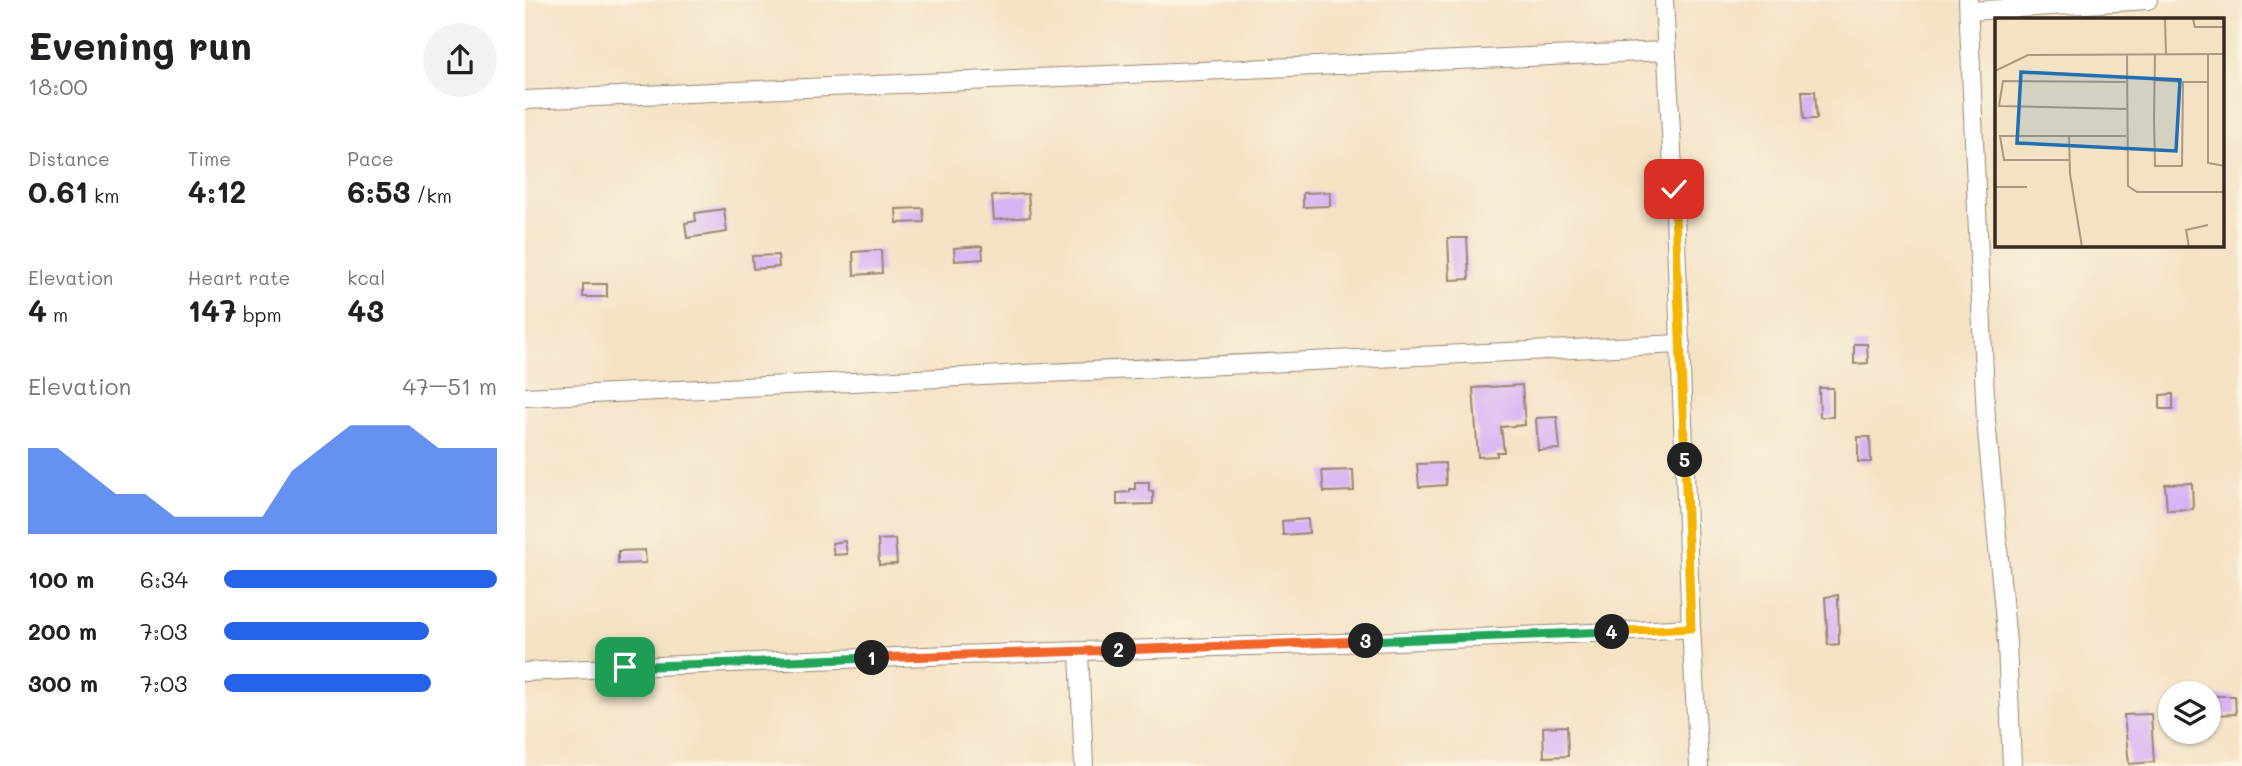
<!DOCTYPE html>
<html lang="en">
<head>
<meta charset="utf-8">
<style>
  :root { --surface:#fff; --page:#f2f2f2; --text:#202124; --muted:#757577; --accent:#2563eb }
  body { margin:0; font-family:Mali,sans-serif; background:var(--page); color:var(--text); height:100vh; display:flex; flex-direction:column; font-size:26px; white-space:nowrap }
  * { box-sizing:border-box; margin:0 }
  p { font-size:23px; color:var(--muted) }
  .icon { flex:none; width:38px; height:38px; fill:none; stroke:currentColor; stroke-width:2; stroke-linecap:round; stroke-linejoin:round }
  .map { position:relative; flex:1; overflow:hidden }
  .panel { display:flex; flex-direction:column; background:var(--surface); width:525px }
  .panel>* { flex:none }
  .fabs { position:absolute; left:1633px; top:681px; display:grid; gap:14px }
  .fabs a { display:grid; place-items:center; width:63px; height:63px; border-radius:50%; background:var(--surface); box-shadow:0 2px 5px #0004; font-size:35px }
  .pin { position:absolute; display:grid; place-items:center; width:60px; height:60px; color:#fff; margin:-30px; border-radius:14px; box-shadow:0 4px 10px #0006 }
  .km { position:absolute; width:35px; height:35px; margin:-18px; border-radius:50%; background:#222; color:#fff; font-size:19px; line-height:35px; text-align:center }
  .round { display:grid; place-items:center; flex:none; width:74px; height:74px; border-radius:37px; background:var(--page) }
  .overview { display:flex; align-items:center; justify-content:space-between; height:119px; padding:0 28px }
  h1 { font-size:38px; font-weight:700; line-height:52px }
  .metrics { display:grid; grid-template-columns:repeat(3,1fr); gap:10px; height:119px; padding:7px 28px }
  .metrics div { display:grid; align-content:center }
  .metrics b { font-size:30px; font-weight:700 }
  .metrics small { font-size:19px; font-weight:400 }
  .metrics p { font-size:19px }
  .chart { height:196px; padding:14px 28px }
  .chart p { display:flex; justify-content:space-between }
  .chart svg { width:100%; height:126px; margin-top:7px; fill:var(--accent); opacity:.7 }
  ul { padding:0 28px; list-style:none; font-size:23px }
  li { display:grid; grid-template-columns:112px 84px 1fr; align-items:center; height:52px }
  li i { height:18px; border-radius:9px; background:var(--accent) }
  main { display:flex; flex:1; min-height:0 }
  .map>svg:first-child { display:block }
  .building { fill:#d7b3f4 }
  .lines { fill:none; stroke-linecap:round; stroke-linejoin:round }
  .minor-casing { stroke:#988672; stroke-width:20 }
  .minor { stroke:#fff; stroke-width:18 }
  .split-1-casing { stroke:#fff; stroke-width:14 }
  .split-2-casing { stroke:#fff; stroke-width:14 }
  .split-3-casing { stroke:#fff; stroke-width:14 }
  .split-4-casing { stroke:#fff; stroke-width:14 }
  .split-5-casing { stroke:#fff; stroke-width:14 }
  .split-6-casing { stroke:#fff; stroke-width:14 }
  .split-1 { stroke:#22a559; stroke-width:9 }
  .split-2 { stroke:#f0652b; stroke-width:9 }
  .split-3 { stroke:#f0652b; stroke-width:9 }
  .split-4 { stroke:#22a559; stroke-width:9 }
  .split-5 { stroke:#f5b400; stroke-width:9 }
  .split-6 { stroke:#f5b400; stroke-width:9 }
  .inset-road { fill:none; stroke:#aa9882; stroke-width:2 }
  .view { fill:#1f6fb2; fill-opacity:0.15; stroke:#1f6fb2; stroke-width:3.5 }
  .inset-edge { fill:none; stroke:#3b2a1e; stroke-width:3.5 }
</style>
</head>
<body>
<main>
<section class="panel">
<div class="overview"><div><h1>Evening run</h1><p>18:00</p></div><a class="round"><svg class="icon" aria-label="share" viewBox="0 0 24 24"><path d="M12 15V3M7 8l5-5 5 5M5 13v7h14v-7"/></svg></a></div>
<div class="metrics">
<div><p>Distance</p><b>0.61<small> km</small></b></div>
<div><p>Time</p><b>4:12</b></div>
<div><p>Pace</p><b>6:53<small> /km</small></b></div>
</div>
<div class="metrics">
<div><p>Elevation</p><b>4<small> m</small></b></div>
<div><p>Heart rate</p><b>147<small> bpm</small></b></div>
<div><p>kcal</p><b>43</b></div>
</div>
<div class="chart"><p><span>Elevation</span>47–51 m</p>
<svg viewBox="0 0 160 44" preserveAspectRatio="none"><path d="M0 44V14L10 14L20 22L30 30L40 30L50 38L60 38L70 38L80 38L90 22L100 14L110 6L120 6L130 6L140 14L150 14L160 14V44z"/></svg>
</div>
<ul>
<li><b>100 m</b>6:34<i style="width:100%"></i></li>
<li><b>200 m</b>7:03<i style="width:75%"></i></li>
<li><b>300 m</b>7:03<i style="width:76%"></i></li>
</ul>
</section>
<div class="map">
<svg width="1717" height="766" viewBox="0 0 1717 766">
  <rect width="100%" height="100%" fill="#fcf5e5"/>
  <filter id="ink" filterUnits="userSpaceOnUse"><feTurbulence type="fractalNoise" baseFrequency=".0143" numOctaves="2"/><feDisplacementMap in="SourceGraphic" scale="14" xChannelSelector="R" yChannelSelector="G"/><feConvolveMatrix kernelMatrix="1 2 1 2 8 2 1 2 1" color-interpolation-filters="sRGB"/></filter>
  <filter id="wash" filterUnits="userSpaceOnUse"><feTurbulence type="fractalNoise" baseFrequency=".00686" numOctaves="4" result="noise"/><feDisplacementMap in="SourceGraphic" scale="28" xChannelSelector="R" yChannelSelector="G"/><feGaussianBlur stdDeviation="1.57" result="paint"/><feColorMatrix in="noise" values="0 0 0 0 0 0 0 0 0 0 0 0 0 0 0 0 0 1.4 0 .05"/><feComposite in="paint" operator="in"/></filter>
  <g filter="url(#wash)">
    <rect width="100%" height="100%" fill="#f4e2c5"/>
    <g id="blocks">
      <!-- building -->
      <g class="building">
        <polygon points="1277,91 1290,91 1292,119 1279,119"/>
        <polygon points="805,192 805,206 778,207 778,193"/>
        <polygon points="503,194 505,217 469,220 467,196"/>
        <polygon points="398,208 399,222 372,223 371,209"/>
        <polygon points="199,209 202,232 162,238 160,223 171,221 170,213"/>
        <polygon points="923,238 942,238 944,279 925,280"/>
        <polygon points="457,246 458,259 430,261 429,248"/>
        <polygon points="356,250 357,273 329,275 328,252"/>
        <polygon points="253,255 254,267 228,269 227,256"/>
        <rect x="58" y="284" width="24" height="13"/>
        <polygon points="1329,344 1342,344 1343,363 1329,364"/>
        <polygon points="997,385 1000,425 976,427 979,452 972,452 972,456 953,457 948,388"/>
        <polygon points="1294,388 1308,388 1308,417 1295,417"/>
        <polygon points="1648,394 1648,409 1635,409 1635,395"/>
        <polygon points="1032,417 1035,449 1013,450 1011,418"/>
        <polygon points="1333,437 1345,437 1346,462 1333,462"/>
        <polygon points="920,463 921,485 894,487 892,464"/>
        <polygon points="828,470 829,491 799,492 797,471"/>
        <polygon points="610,482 624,482 624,491 628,491 628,504 592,505 592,493 605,492 605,489 610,489"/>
        <polygon points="1667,483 1668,509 1642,510 1640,484"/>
        <polygon points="783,519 784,533 758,535 757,521"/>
        <polygon points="370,539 372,564 354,565 353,540"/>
        <polygon points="320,541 322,554 309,555 307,543"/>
        <polygon points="120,550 121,563 93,564 93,551"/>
        <polygon points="1313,595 1314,644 1303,645 1300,597"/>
        <polygon points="1684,696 1710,696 1711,714 1684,715"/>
        <polygon points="1626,714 1629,762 1604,764 1599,715"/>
        <polygon points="1042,726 1043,756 1019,757 1018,727"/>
      </g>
    </g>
  </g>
  <g filter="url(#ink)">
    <use href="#blocks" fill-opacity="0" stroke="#988672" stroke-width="2"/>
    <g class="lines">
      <!-- minor casing -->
      <g class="minor-casing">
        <g id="minor">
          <polyline points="1139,0 1149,189 1166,628 1174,766"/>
          <polyline points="1443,0 1461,420 1482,643 1487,766"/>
          <polyline points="1444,11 1623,0"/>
          <polyline points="0,100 1141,51"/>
          <polyline points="0,397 1156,344"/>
          <polyline points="554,652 559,766"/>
          <path d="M0,672C388,652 777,649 1166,628"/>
        </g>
      </g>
      <!-- minor -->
      <use href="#minor" class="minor"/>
    </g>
  </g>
  <g class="lines" filter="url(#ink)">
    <!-- split-1 casing -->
    <g class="split-1-casing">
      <polyline id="split-1" points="100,667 347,658"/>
    </g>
    <!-- split-2 casing -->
    <g class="split-2-casing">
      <polyline id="split-2" points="347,658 594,650"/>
    </g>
    <!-- split-3 casing -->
    <g class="split-3-casing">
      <polyline id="split-3" points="594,650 841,641"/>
    </g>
    <!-- split-4 casing -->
    <g class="split-4-casing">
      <polyline id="split-4" points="841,641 1087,632"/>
    </g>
    <!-- split-5 casing -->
    <g class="split-5-casing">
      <polyline id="split-5" points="1087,632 1166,628 1160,460"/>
    </g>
    <!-- split-6 casing -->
    <g class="split-6-casing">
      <polyline id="split-6" points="1149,189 1160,460"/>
    </g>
    <!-- split-1 -->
    <use href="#split-1" class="split-1"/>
    <!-- split-2 -->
    <use href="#split-2" class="split-2"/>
    <!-- split-3 -->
    <use href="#split-3" class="split-3"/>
    <!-- split-4 -->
    <use href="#split-4" class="split-4"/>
    <!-- split-5 -->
    <use href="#split-5" class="split-5"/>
    <!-- split-6 -->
    <use href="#split-6" class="split-6"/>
  </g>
  <!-- overview -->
  <g transform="translate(1470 18)">
    <rect width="229" height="229" fill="#f4e2c5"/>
    <path class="inset-road" d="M170,1L171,37M198,1L200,9H230M160,36L159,100L160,148H187L188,64L160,62M213,36V145L230,148M132,37L133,168L142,174H230M0,53L33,37L230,36M188,64H213M131,91L4,88L8,63L131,64M74,117L75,156L87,229M74,142H9L5,118H131M0,169H32M194,229L191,212L213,207"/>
    <path class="view" d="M26,54L185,62L181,133L22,125Z"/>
    <rect width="229" height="229" class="inset-edge"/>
  </g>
</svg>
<div class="fabs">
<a><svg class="icon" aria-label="layers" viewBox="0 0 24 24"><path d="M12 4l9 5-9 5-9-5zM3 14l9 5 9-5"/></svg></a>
</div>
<div class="pin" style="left:100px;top:667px;background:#1e9e55"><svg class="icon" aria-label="arrive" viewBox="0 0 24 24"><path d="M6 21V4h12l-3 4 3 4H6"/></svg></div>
<div class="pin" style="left:1149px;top:189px;background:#d93025"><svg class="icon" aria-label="check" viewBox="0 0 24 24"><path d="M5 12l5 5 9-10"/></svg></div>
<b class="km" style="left:347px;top:658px">1</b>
<b class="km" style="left:594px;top:650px">2</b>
<b class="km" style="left:841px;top:641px">3</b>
<b class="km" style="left:1087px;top:632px">4</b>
<b class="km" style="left:1160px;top:460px">5</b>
</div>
</main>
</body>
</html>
